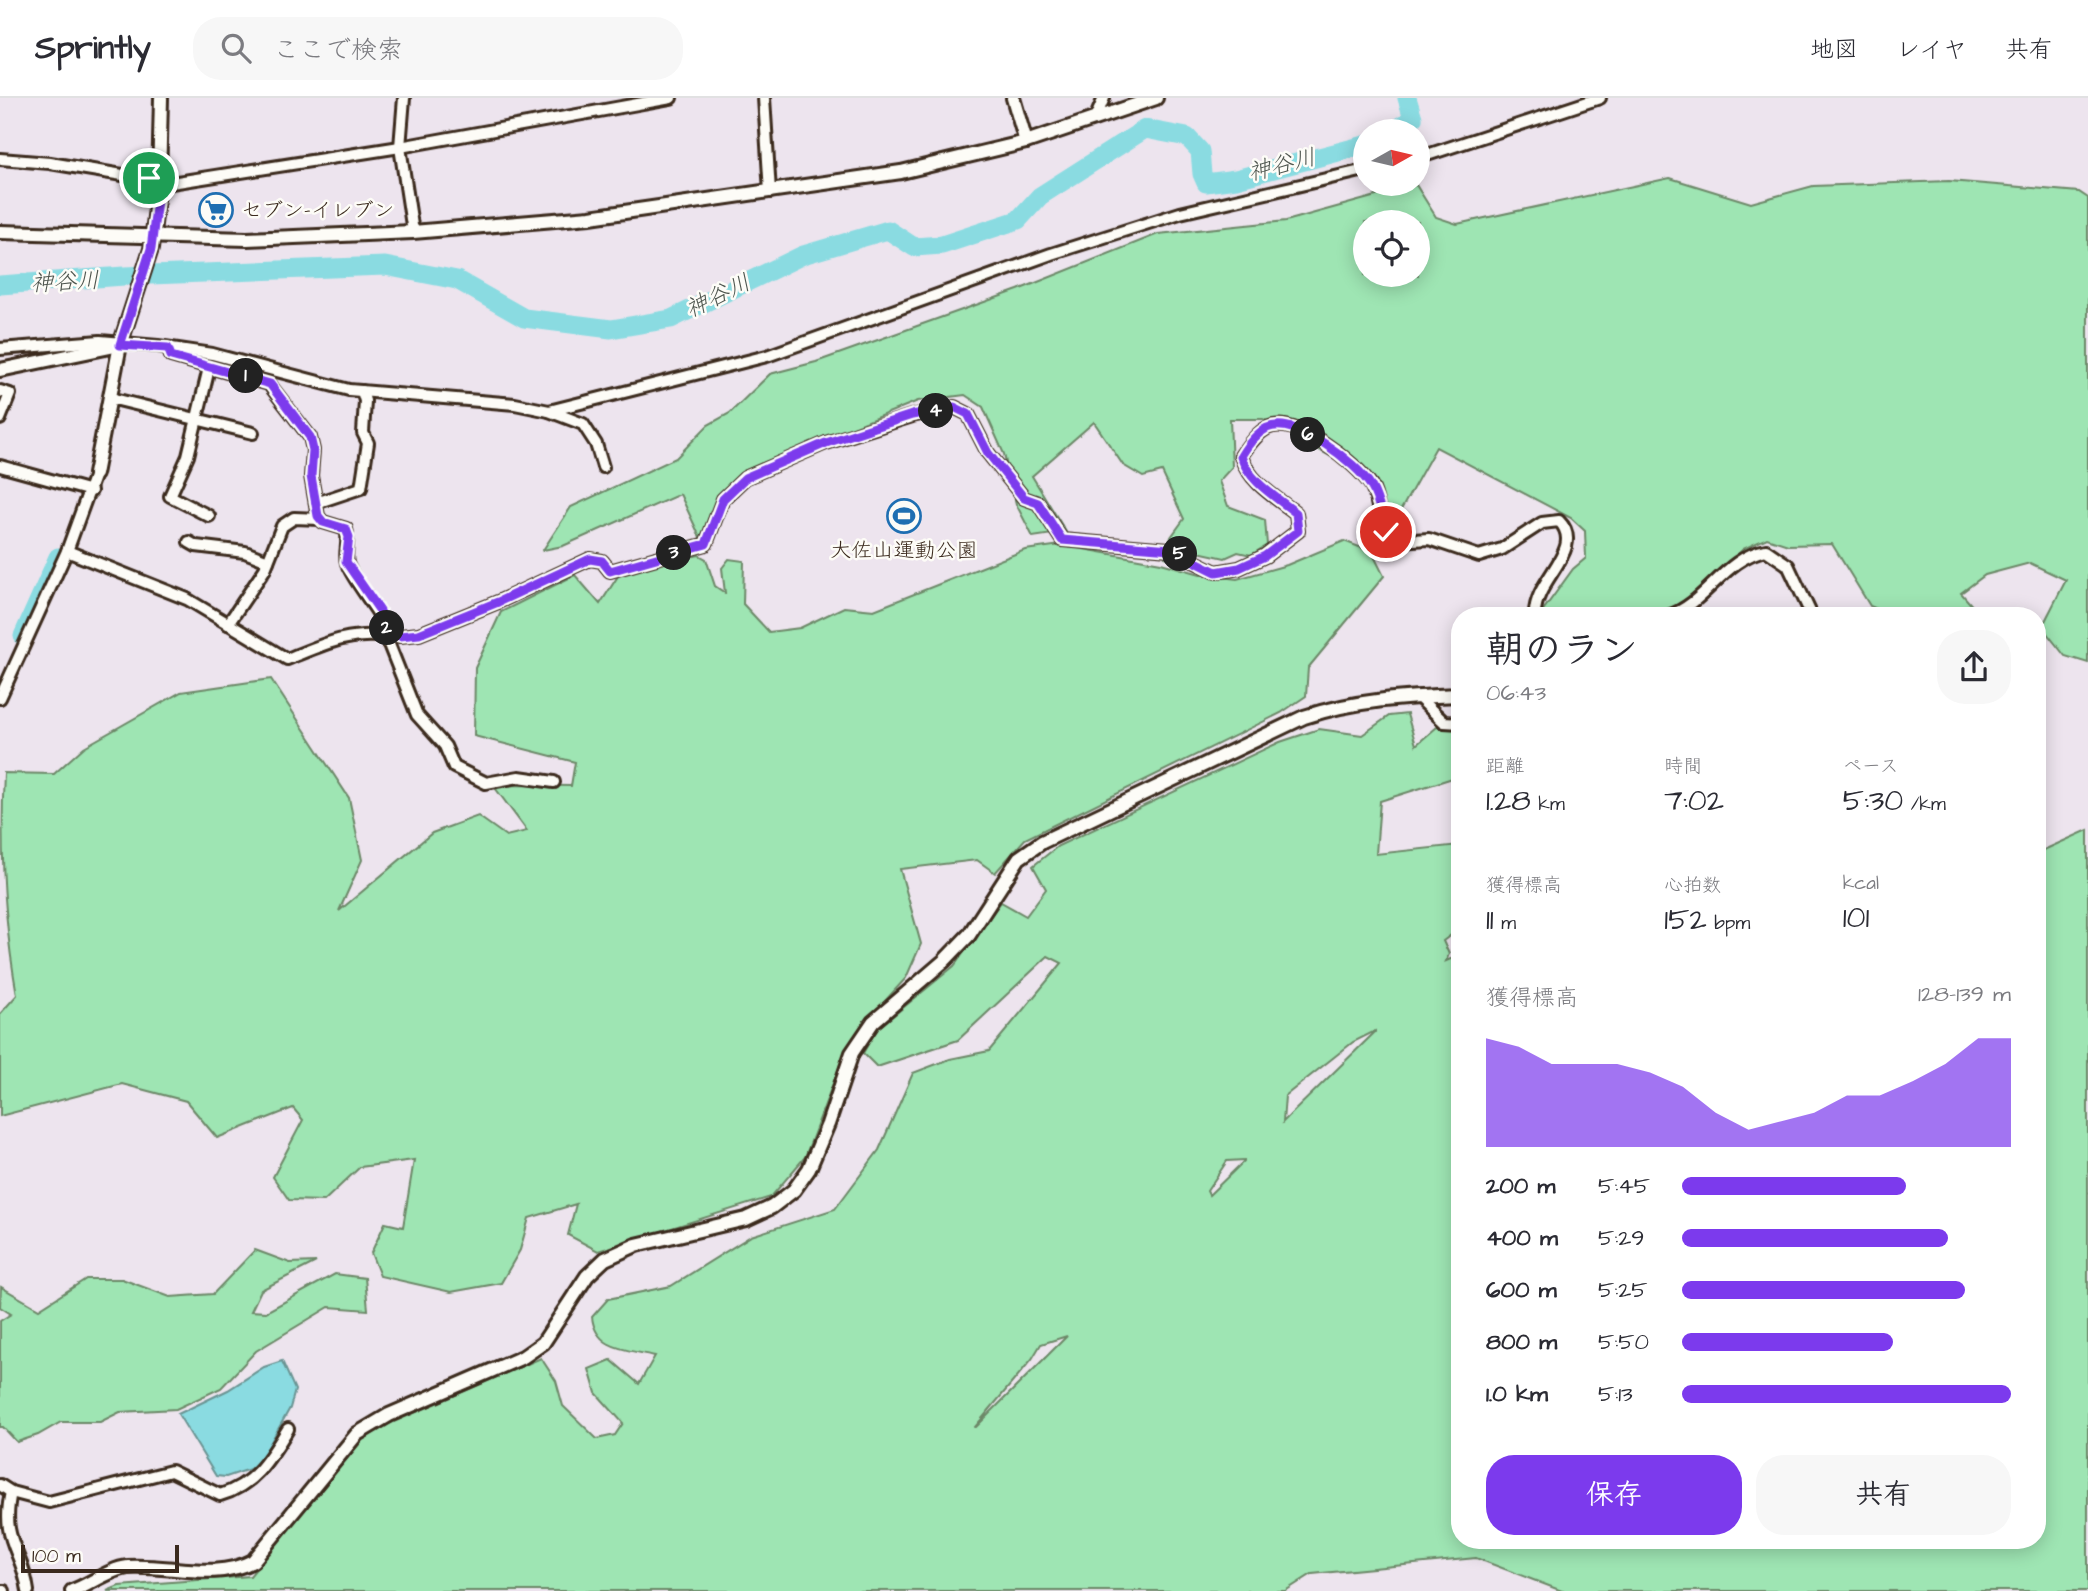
<!DOCTYPE html>
<html lang="ja">
<head>
<meta charset="utf-8">
<style>
  :root { --surface:#fff; --page:#f7f7f7; --text:#2b2b33; --muted:#7c7c81; --line:#e1e1e2; --accent:#7c3aed }
  body { margin:0; font-family:"Architects Daughter","Klee One",sans-serif; background:var(--page); color:var(--text); height:100vh; display:flex; flex-direction:column; font-size:26px; white-space:nowrap }
  * { box-sizing:border-box; margin:0 }
  p { font-size:23px; color:var(--muted) }
  .icon { flex:none; width:38px; height:38px; fill:none; stroke:currentColor; stroke-width:2; stroke-linecap:round; stroke-linejoin:round }
  .map { position:relative; flex:1; overflow:hidden }
  .panel { position:absolute; left:1451px; top:509px; width:595px; height:942px; display:flex; flex-direction:column; background:var(--surface); border-radius:28px; box-shadow:0 4px 18px #0003 }
  .panel>* { flex:none }
  .needle { width:46px; rotate:82deg }
  .tools { position:absolute; left:1353px; top:21px; display:grid; gap:14px }
  .tools a { display:grid; place-items:center; width:77px; height:77px; border-radius:50%; background:var(--surface); box-shadow:0 4px 18px #0003; font-size:35px }
  .scale { position:absolute; left:21px; bottom:18px; width:158px; box-sizing:border-box; padding-left:7px; border:4px solid #3b2a1e; border-top:0; font-size:19px; line-height:24px; white-space:nowrap; color:#3b2a1e; -webkit-text-stroke:5px #fdfcf7; paint-order:stroke }
  .pin { position:absolute; display:grid; place-items:center; width:60px; height:60px; color:#fff; margin:-30px; border:4px solid #fff; border-radius:50%; box-shadow:0 2px 7px #0007 }
  .km { position:absolute; width:35px; height:35px; margin:-18px; border-radius:50%; background:#222; color:#fff; font-size:19px; line-height:35px; text-align:center }
  .round { display:grid; place-items:center; flex:none; width:74px; height:74px; border-radius:28px; background:var(--page) }
  .summary { display:flex; align-items:center; justify-content:space-between; height:119px; padding:0 35px }
  h1 { font-size:38px; font-weight:600; line-height:52px }
  .metrics { display:grid; grid-template-columns:repeat(3,1fr); gap:10px; height:119px; padding:7px 35px }
  .metrics div { display:grid; align-content:center }
  .metrics b { font-size:30px; font-weight:600 }
  .metrics small { font-size:19px; font-weight:400 }
  .metrics p { font-size:19px }
  .chart { height:196px; padding:14px 35px }
  .chart p { display:flex; justify-content:space-between }
  .chart svg { width:100%; height:126px; margin-top:7px; fill:var(--accent); opacity:.7 }
  .cta { display:flex; gap:14px; margin-top:auto; padding:14px 35px }
  .cta a { flex:1; height:80px; border-radius:28px; background:var(--accent); color:#fff; font-size:28px; font-weight:600; line-height:80px; text-align:center }
  .cta a+a { background:var(--page); color:var(--text) }
  ul { padding:0 35px; list-style:none; font-size:23px }
  li { display:grid; grid-template-columns:112px 84px 1fr; align-items:center; height:52px }
  li i { height:18px; border-radius:9px; background:var(--accent) }
  header { display:flex; align-items:center; gap:42px; box-sizing:border-box; height:98px; padding:0 35px; background:var(--surface); border-bottom:2px solid var(--line) }
  header strong { font-size:33px }
  nav { display:flex; gap:38px; margin-inline-start:auto; font-size:24px }
  .search { width:490px; height:63px; background:var(--page); display:flex; align-items:center; gap:18px; box-sizing:border-box; padding:0 24px; border-radius:28px; color:var(--muted); font-size:26px }
  .map>svg:first-child { display:block }
  .green { fill:#9ee5b3; stroke:#6c8868; stroke-width:2; fill-rule:evenodd }
  .water { fill:#8adbe1; stroke:#6a9493; stroke-width:2 }
  .lines { fill:none; stroke-linecap:round; stroke-linejoin:round }
  .river { stroke:#8adbe1; stroke-width:19 }
  .minor-casing { stroke:#3b2a1e; stroke-width:16 }
  .tertiary-casing { stroke:#3b2a1e; stroke-width:18 }
  .minor { stroke:#fdfcf7; stroke-width:10 }
  .tertiary { stroke:#fdfcf7; stroke-width:12 }
  .route-casing { stroke:#fff; stroke-width:14 }
  .route { stroke:#7c3aed; stroke-width:9 }
  .labels { text-anchor:middle; dominant-baseline:central; stroke-width:5; stroke-linejoin:round; paint-order:stroke }
  .poi-label { font-size:21px; fill:#3b2a1e; stroke:#fdfcf7; text-anchor:start }
  .water-label { font-size:23px; font-style:italic; fill:#4f564f; stroke:#fdfcf7 }
</style>
</head>
<body>
<header>
<strong>Sprintly</strong>
<div class="search"><svg class="icon" aria-label="search" viewBox="0 0 24 24"><circle cx="10" cy="10" r="6"/><path d="M15 15l6 6"/></svg>ここで検索</div>
<nav><a>地図</a><a>レイヤ</a><a>共有</a></nav>
</header>
<div class="map">
<svg width="2088" height="1493" viewBox="0 0 2088 1493">
  <rect width="100%" height="100%" fill="#ede4ee"/>
  <filter id="ink" filterUnits="userSpaceOnUse"><feTurbulence type="fractalNoise" baseFrequency=".0143" numOctaves="2"/><feDisplacementMap in="SourceGraphic" scale="14" xChannelSelector="R" yChannelSelector="G"/><feConvolveMatrix kernelMatrix="1 2 1 2 8 2 1 2 1" color-interpolation-filters="sRGB"/></filter>
  <g filter="url(#ink)">
    <!-- green -->
    <g class="green">
      <path d="M1670,80L1751,105L1813,88L1949,83L2079,94L2088,100V565L2065,558L2042,529L2066,482L2030,465L1985,477L1961,495L1981,518H1894L1870,508L1832,446L1788,447L1767,440L1743,451L1678,518H1539L1573,471L1586,460L1585,433L1571,420L1436,349L1383,444L1373,396L1353,371L1263,321H1230L1232,369L1219,383L1228,408L1265,422L1267,447L1251,457L1238,454L1225,460L1198,454L1172,461L1165,459L1171,439L1184,421L1162,374L1143,379L1123,367L1094,324L1032,378L1066,434L1033,439L1016,406L1004,356L983,309L965,297L918,303L743,373L721,395L710,425L700,439L680,396L563,448L543,452L571,409L676,360L708,327L730,315L770,276L816,264L1018,192L1158,136L1286,123L1416,87L1436,119L1457,126ZM1365,124H1418V177H1365Z"/>
      <path d="M1344,443L1372,454L1384,478L1308,570L1306,598L1281,615L1025,741L995,775L977,762L900,771L921,846L906,880L861,929L843,959L805,1059L771,1099L598,1153L568,1137L576,1106L529,1120L520,1152L501,1185L451,1194L380,1178L371,1155L385,1125L403,1129L414,1062L360,1069L324,1103L289,1102L273,1079L303,1022L293,1010L217,1040L186,1003L122,986L0,1018V916L17,897C4,824 0,749 4,675L54,676L84,649L181,594L271,581L349,700L362,762L339,813L432,735L478,718L506,738L527,733L493,687L571,688L575,664L474,638L475,570L501,514L575,477L600,506L620,475L699,457L706,461L715,488L725,495L722,470L729,461L744,463L743,506L769,534L800,530L844,509L874,512L1025,452L1061,447L1161,465L1204,477L1237,481L1287,467Z"/>
      <path d="M1407,616L1416,647L1437,629L1459,631V678L1380,703L1376,756L1459,747V831L1443,843L1449,856L1446,863L1460,857V1442H2037V755L2088,732V1493H1562L1476,1460L1312,1476L1285,1493H107L119,1488L250,1478L363,1341L382,1329L541,1260L556,1283L563,1308L597,1341L615,1337L623,1325L596,1295L589,1271L611,1262L639,1286L655,1258C628,1251 596,1253 592,1219L608,1201L671,1188L751,1138L835,1111L879,1052L913,975L950,961L989,953L1062,865L1048,858L958,942L877,969L863,955L877,931L954,868L1001,804L1026,818L1046,791L1033,768L1058,748L1280,644L1319,631L1362,637L1389,618ZM1375,933V934L1283,1024L1285,998L1353,944ZM1244,1062V1063L1209,1097L1207,1093L1227,1063ZM1067,1238L976,1329H975L1032,1261L1041,1246Z"/>
      <polygon points="255,1152 290,1165 316,1164 261,1192 251,1213 266,1214 335,1176 365,1180 368,1212 329,1209 256,1253 221,1290 176,1311 120,1314 100,1324 61,1324 38,1337 17,1344 3,1329 0,1329 0,1223 11,1216 0,1209 1,1189 39,1211 86,1181 122,1181 170,1199 213,1196"/>
    </g>
    <!-- water -->
    <polygon class="water" points="282,1263 295,1292 290,1310 263,1358 250,1371 226,1379 216,1378 178,1316 228,1292 264,1269"/>
    <g class="lines">
      <!-- river -->
      <g class="river">
        <polyline points="1394,33 1413,20 1407,0"/>
        <polyline points="0,187 124,178 385,168 457,182 524,220 611,231 671,221 803,157 888,132 914,149 942,147 1018,122 1040,98 1145,31 1187,39 1200,53 1202,76 1206,85 1236,81 1365,47"/>
        <polyline points="23,538 58,459"/>
      </g>
      <!-- minor casing -->
      <g class="minor-casing">
        <g id="minor">
          <polyline points="404,0 400,49 413,134"/>
          <polyline points="764,0 770,94"/>
          <polyline points="1095,21 1104,0"/>
          <polyline points="1418,60 1600,0"/>
          <polyline points="0,61 50,65 171,85 400,49 671,0"/>
          <polyline points="0,251 100,243 158,248 212,256 349,292 515,306 549,313 583,326 596,346 603,369"/>
          <polyline points="0,293 10,296 0,321"/>
          <polyline points="110,300 253,335"/>
          <polyline points="549,313 767,258 1051,156 1180,115 1365,72"/>
          <polyline points="0,368 91,393"/>
          <polyline points="316,405 361,390 368,345 363,335 365,303 362,293"/>
          <polyline points="209,418 170,398 188,358 209,270"/>
          <polyline points="189,444 196,448 245,454 268,463"/>
          <path d="M67,453L187,501L287,561C320,548 349,533 386,539L388,532C379,512 351,480 347,465C344,454 350,443 346,431L323,424L318,418L311,378L313,352L310,339L269,286L171,258L168,250"/>
          <path d="M1668,518C1707,505 1724,460 1766,452L1788,467L1812,518"/>
          <polyline points="228,526 265,471 282,428 294,420 320,421"/>
          <path d="M388,532L400,538L419,536L498,504L590,461L602,463L610,473L706,446L723,401L745,380L826,345L912,318L954,309L968,316L988,355L1024,400L1038,405L1062,442L1169,451L1216,474L1239,470L1265,458L1298,433L1296,415C1275,399 1249,384 1241,358C1247,349 1257,335 1267,330C1295,316 1356,365 1371,387C1381,403 1377,437 1397,443L1429,441L1479,458L1502,451L1542,425L1559,423C1587,451 1533,482 1535,518"/>
          <polyline points="386,539 417,617 445,648 454,669 486,685 519,679 554,684"/>
          <polyline points="1418,599 1444,624 1460,625"/>
          <polyline points="0,600 67,453 95,376"/>
          <path d="M0,1387L11,1394L49,1404L171,1373L220,1397C255,1387 270,1360 288,1331"/>
          <path d="M11,1394C0,1444 23,1452 28,1493"/>
          <polyline points="0,1493 4,1493"/>
        </g>
      </g>
      <!-- tertiary casing -->
      <g class="tertiary-casing">
        <g id="tertiary">
          <polyline points="1013,0 1026,44"/>
          <polyline points="0,134 247,141 413,134 590,119 901,74 1026,44 1156,0"/>
          <polyline points="0,272 120,247"/>
          <polyline points="95,376 120,247 151,151 159,85 161,0"/>
          <path d="M72,1493C90,1487 109,1471 128,1469C169,1466 215,1483 253,1463L357,1336L389,1317L523,1259L543,1245L587,1178L605,1161L636,1147L746,1121L772,1109L794,1092L809,1071L828,1026L852,955L873,924L944,863L969,837L1019,760L1042,744L1304,619C1355,602 1406,599 1460,597"/>
        </g>
      </g>
      <!-- minor -->
      <use href="#minor" class="minor"/>
      <!-- tertiary -->
      <use href="#tertiary" class="tertiary"/>
    </g>
  </g>
  <g class="lines" filter="url(#ink)">
    <!-- route casing -->
    <g class="route-casing">
      <path id="route" d="M149,80L159,85L151,151L120,247L168,250L171,258L270,286L310,339L313,352L311,378L318,418L323,424L346,431L349,439L346,464L380,513L388,532L400,538L419,536L498,504L590,461L602,463L610,473L706,446L723,401L745,380L826,345L912,317L954,309L968,316L988,355L1024,400L1038,405L1062,442L1170,451L1216,474L1239,470L1265,458L1298,433L1296,415C1275,398 1249,384 1241,358C1247,348 1257,335 1267,330C1295,317 1357,365 1371,388C1379,401 1382,419 1386,434"/>
    </g>
    <!-- route -->
    <use href="#route" class="route"/>
  </g>
  <!-- icons -->
  <defs>
    <g id="supermarket-ring" transform="scale(1.75)"><circle r="9.5" fill="#fdfcf7" stroke="#1f6fb2" stroke-width="1.5"/><path d="M-6-5.5h2.5l.6 2H6L4.5 2H-2.5L-4.4-4H-6ZM-1.5 3.2a1.3 1.3 0 1 0 .1 0ZM3 3.2a1.3 1.3 0 1 0 .1 0Z" fill="#1f6fb2"/></g>
    <g id="stadium-ring" transform="scale(1.75)"><circle r="9.5" fill="#fdfcf7" stroke="#1f6fb2" stroke-width="1.5"/><path d="M0-5a6.5 5 0 1 0 0 10a6.5 5 0 1 0 0-10ZM-3.5-1.8h7v3.6h-7Z" fill="#1f6fb2"/></g>
  </defs>
  <g fill-rule="evenodd">
    <use href="#supermarket-ring" x="216" y="112"/>
    <use href="#stadium-ring" x="904" y="418"/>
  </g>
  <g class="labels">
    <!-- poi labels -->
    <g class="poi-label">
      <text x="241" y="112">セブン-イレブン</text>
      <text x="904" y="452" text-anchor="middle">大佐山運動公園</text>
    </g>
    <!-- water labels -->
    <g class="water-label">
      <text transform="translate(1282 67) rotate(-14)">神谷川</text>
      <text transform="translate(65 184) rotate(-3)">神谷川</text>
      <text transform="translate(718 198) rotate(-26)">神谷川</text>
    </g>
  </g>
</svg>
<div class="tools">
<a><svg class="needle" viewBox="-14 -14 28 28"><path d="M0-13l5 13h-10z" fill="#e53935"/><path d="M0 13l5-13h-10z" fill="#7c7c81"/></svg></a>
<a><svg class="icon" aria-label="locate" viewBox="0 0 24 24"><circle cx="12" cy="12" r="6"/><path d="M12 2v4M12 18v4M2 12h4M18 12h4"/></svg></a>
</div>
<div class="scale">100 m</div>
<div class="pin" style="left:149px;top:80px;background:#1e9e55"><svg class="icon" aria-label="arrive" viewBox="0 0 24 24"><path d="M6 21V4h12l-3 4 3 4H6"/></svg></div>
<div class="pin" style="left:1386px;top:434px;background:#d93025"><svg class="icon" aria-label="check" viewBox="0 0 24 24"><path d="M5 12l5 5 9-10"/></svg></div>
<b class="km" style="left:246px;top:278px">1</b>
<b class="km" style="left:387px;top:530px">2</b>
<b class="km" style="left:674px;top:455px">3</b>
<b class="km" style="left:936px;top:313px">4</b>
<b class="km" style="left:1180px;top:456px">5</b>
<b class="km" style="left:1308px;top:337px">6</b>
<section class="panel">
<div class="summary"><div><h1>朝のラン</h1><p>06:43</p></div><a class="round"><svg class="icon" aria-label="share" viewBox="0 0 24 24"><path d="M12 15V3M7 8l5-5 5 5M5 13v7h14v-7"/></svg></a></div>
<div class="metrics">
<div><p>距離</p><b>1.28<small> km</small></b></div>
<div><p>時間</p><b>7:02</b></div>
<div><p>ペース</p><b>5:30<small> /km</small></b></div>
</div>
<div class="metrics">
<div><p>獲得標高</p><b>11<small> m</small></b></div>
<div><p>心拍数</p><b>152<small> bpm</small></b></div>
<div><p>kcal</p><b>101</b></div>
</div>
<div class="chart"><p><span>獲得標高</span>128–139 m</p>
<svg viewBox="0 0 160 44" preserveAspectRatio="none"><path d="M0 44V6L10 9L20 15L30 15L40 15L50 18L60 23L70 32L80 38L90 35L100 32L110 26L120 26L130 21L140 15L150 6L160 6V44z"/></svg>
</div>
<ul>
<li><b>200 m</b>5:45<i style="width:68%"></i></li>
<li><b>400 m</b>5:29<i style="width:81%"></i></li>
<li><b>600 m</b>5:25<i style="width:86%"></i></li>
<li><b>800 m</b>5:50<i style="width:64%"></i></li>
<li><b>1.0 km</b>5:13<i style="width:100%"></i></li>
</ul>
<div class="cta"><a>保存</a><a>共有</a></div>
</section>
</div>
</body>
</html>
